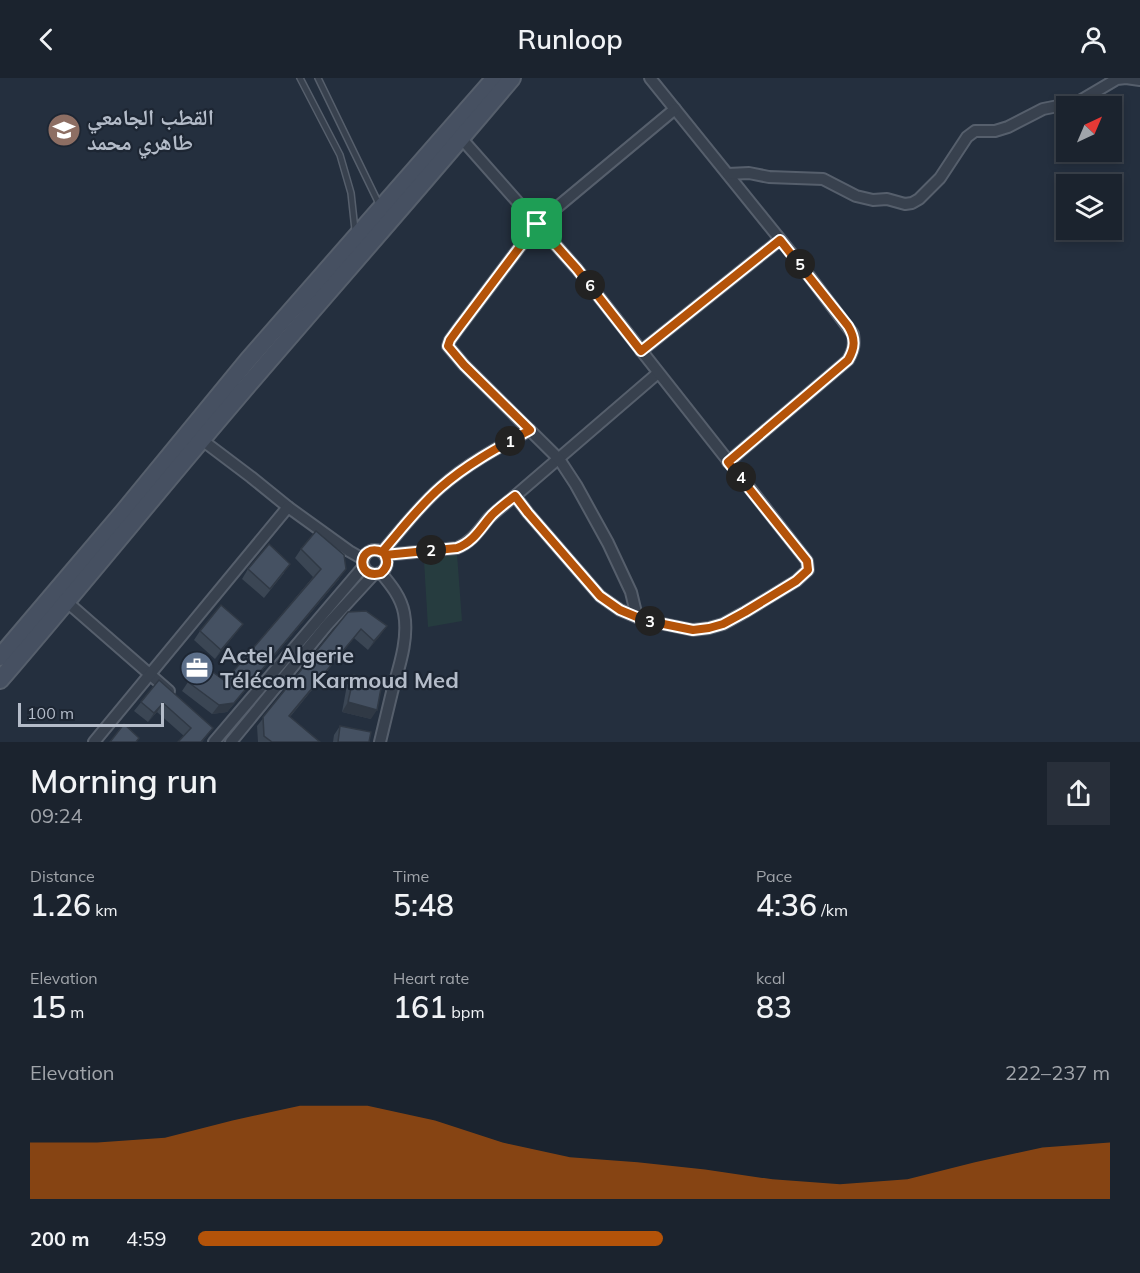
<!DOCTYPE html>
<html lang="en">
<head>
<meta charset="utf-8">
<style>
  :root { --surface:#1b232e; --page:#282f3a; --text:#f1f3f6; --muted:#a0a4aa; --line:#39404a; --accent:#b45309 }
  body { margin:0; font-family:Mulish,"Noto Naskh Arabic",sans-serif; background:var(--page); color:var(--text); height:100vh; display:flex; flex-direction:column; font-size:22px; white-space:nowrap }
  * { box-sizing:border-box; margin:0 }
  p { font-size:20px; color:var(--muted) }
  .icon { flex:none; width:33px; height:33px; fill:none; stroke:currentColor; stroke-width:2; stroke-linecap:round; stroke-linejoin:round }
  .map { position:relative; height:664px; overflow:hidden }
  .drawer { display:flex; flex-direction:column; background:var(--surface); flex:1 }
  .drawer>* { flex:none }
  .needle { width:39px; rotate:44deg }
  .fabs { position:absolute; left:1056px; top:18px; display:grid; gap:12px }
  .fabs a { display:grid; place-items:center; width:66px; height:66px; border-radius:0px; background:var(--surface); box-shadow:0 3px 9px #0003,0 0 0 2px var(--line); font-size:30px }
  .scale { position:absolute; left:18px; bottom:15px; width:146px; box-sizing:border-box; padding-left:6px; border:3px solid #b4bcc9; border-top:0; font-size:16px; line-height:21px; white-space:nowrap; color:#b4bcc9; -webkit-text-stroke:4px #1d2633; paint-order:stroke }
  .pin { position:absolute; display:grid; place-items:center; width:51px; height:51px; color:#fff; margin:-26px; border-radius:12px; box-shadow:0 3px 9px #0006 }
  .km { position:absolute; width:30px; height:30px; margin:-15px; border-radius:50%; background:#222; color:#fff; font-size:16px; line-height:30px; text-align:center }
  .round { display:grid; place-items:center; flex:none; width:63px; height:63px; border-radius:0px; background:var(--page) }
  .head { display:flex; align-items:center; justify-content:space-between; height:102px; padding:0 30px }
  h1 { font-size:33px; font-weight:600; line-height:45px }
  .stats { display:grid; grid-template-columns:repeat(3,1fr); gap:9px; height:102px; padding:6px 30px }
  .stats div { display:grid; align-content:center }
  .stats b { font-size:30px; font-weight:600 }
  .stats small { font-size:16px; font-weight:400 }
  .stats p { font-size:16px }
  .chart { height:168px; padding:12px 30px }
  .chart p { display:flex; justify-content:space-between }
  .chart svg { width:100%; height:108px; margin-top:6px; fill:var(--accent); opacity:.7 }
  ul { padding:0 30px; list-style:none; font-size:20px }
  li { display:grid; grid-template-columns:96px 72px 1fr; align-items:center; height:45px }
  li i { height:15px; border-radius:8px; background:var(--accent) }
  header { display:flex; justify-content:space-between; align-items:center; height:78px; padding:0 30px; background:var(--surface); font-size:27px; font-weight:600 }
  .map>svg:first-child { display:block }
  .green { fill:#263c3f }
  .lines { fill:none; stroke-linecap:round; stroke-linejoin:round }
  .lane-casing { stroke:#565f6c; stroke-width:8 }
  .street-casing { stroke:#565f6c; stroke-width:14 }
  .secondary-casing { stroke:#565f6c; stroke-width:20 }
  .lane { stroke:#38414e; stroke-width:5 }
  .street { stroke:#38414e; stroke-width:10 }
  .secondary { stroke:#465061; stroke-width:16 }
  .wall { fill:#3b4654 }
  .shaded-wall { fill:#303945 }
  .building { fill:#455162; stroke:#303945; stroke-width:1.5 }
  .route-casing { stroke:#fff; stroke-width:12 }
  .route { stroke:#b45309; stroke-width:8 }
  .labels { text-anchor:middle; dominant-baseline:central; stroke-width:4.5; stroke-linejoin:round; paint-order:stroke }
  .poi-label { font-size:22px; font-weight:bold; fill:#b4bcc9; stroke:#1d2633; text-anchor:start }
</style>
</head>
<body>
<header><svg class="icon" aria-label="back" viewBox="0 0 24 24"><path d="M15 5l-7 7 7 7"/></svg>Runloop<svg class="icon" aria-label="person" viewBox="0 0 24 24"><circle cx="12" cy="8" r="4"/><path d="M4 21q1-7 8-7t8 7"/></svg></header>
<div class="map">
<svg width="1140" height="664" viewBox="0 0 1140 664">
  <rect width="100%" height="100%" fill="#242f3e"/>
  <!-- green -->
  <polygon class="green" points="457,476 462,543 428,549 424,483"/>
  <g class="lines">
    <!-- lane casing -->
    <g class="lane-casing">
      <g id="lane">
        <polyline points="300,0 340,77 351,115 355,152"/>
        <polyline points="318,0 380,128"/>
      </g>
    </g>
    <!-- street casing -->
    <g class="street-casing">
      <g id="street">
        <path d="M650,0L800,186L853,256C855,267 853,273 848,282L728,384"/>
        <polyline points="728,96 749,95 769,99 823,101 856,118 873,122 887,121 905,126 912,125 919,121 940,100 967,59 975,53 995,53 1008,49 1043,31 1078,24 1117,1 1126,0 1140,2"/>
        <polyline points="641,273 780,162"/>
        <polyline points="202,362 251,399 288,429 349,473 363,481"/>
        <polyline points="515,418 658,295"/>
        <circle cx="375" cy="484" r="12"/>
        <path d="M382,474C401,452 419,428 441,409C467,386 499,369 530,352"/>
        <path d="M385,477L457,470C472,464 479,452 489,440C497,432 506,425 515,418L528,435L600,518L620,532L644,542L693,552L709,550L723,546L745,534L796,503L808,492L807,483L577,191L461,60"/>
        <polyline points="67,524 169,613"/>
        <polyline points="637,539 631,514 608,465 576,407 559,381 464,287 448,268 450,262 458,251 537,146 675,31"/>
        <polyline points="94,664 288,429"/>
        <polyline points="214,664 363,489"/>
        <polyline points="231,664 327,547 373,497"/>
        <path d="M380,664C384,647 388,630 392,614C399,589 409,561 404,535C401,519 391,507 381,495"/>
      </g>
    </g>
    <!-- secondary casing -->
    <g class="secondary-casing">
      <g id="secondary">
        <polyline points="0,579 125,432 248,282 495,0"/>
        <path d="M0,602C86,502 169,399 254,300C340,200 427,101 512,0"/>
      </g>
    </g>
    <!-- lane -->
    <use href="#lane" class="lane"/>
    <!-- street -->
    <use href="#street" class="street"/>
    <!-- secondary -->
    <use href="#secondary" class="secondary"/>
  </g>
  <!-- wall -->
  <g class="wall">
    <polygon points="301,471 339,501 227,634 212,636 182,613 188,604 225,603 313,499 295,480"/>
    <polygon points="248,491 284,495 264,520 242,501"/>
    <polygon points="348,534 387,548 368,572 354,560 290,639 320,664 258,664 257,648"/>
    <polygon points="200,553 236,555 215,581 194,562"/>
    <polygon points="354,597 371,641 342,634 347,607"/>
    <polygon points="159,602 213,650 202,664 178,664 184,658 157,634 148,644 134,633"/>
    <polygon points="340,648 369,664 333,664 334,657"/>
  </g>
  <!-- shaded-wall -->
  <g class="shaded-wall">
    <polygon points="346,491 339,501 227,634 212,636 219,627"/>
    <polygon points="243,546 236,555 215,581 221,572"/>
    <polygon points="387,548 380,558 368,572 374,563"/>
    <polygon points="361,551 354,560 283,647 289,638"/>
    <polygon points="348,624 377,632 371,641 342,634"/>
    <polygon points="163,625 157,634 148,644 154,635"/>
  </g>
  <!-- building -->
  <g class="building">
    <polygon points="316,453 344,477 346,491 234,625 219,627 188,604 203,587 225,603 321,491 301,471"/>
    <polygon points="269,466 290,486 270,511 248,491"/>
    <polygon points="221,527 243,546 221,572 200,553"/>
    <polygon points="366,533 387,548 374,563 361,551 289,638 320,664 272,664 264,658 263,639 348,534"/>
    <polygon points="354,597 382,605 377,632 348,624"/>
    <polygon points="159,602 213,650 201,664 178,664 191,650 163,625 154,635 141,624"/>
    <polygon points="124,646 139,660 136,664 110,664"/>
    <polygon points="340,648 371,654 369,664 338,664"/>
  </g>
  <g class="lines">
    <!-- route casing -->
    <g class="route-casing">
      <path id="route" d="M537,146L577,191L641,273L780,162L848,248C856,261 855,270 848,282L728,384L807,483L808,492L796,503L745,534L723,546L709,550L693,552L644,542L620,532L600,518L528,435L515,418C507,424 499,430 492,437C481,449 474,464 457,470L385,477C389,484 387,490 381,495C354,502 358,464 382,474C401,452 419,428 441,409C467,386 499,369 530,352L464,287L448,268L450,262L458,251Z"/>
    </g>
    <!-- route -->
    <use href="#route" class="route"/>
  </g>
  <!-- icons -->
  <defs>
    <g id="university-disc" transform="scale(1.725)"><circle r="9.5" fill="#8d6e63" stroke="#1d2633"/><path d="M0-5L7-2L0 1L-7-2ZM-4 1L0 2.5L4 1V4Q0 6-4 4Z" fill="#fff"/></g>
    <g id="office-disc" transform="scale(1.725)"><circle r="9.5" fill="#5c6f8a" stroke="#1d2633"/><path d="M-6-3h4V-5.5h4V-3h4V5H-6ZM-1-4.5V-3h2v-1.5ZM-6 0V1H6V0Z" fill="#fff"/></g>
  </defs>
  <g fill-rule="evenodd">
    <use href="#university-disc" x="64" y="52"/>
    <use href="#office-disc" x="197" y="590"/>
  </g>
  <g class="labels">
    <!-- poi labels -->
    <g class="poi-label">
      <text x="87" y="39">القطب الجامعي<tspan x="87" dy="25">طاهري محمد</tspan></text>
      <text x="220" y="577">Actel Algerie<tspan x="220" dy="25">Télécom Karmoud Med</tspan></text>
    </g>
  </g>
</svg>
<div class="fabs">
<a><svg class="needle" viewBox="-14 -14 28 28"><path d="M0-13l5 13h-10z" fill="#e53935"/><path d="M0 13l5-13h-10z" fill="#a0a4aa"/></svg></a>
<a><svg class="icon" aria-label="layers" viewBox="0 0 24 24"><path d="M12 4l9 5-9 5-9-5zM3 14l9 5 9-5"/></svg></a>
</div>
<div class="scale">100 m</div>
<div class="pin" style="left:537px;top:146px;background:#1e9e55"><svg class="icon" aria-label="arrive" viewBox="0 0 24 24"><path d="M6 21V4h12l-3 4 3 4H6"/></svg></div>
<b class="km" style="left:510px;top:363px">1</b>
<b class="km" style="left:431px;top:472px">2</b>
<b class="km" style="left:650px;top:543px">3</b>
<b class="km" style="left:741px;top:399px">4</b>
<b class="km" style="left:800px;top:186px">5</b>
<b class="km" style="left:590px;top:207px">6</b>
</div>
<section class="drawer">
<div class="head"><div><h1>Morning run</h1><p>09:24</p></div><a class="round"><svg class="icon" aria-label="share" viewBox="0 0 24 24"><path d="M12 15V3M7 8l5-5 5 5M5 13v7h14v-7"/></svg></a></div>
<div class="stats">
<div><p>Distance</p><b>1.26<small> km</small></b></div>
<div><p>Time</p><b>5:48</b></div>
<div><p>Pace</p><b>4:36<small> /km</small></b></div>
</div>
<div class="stats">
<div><p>Elevation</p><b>15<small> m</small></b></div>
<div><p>Heart rate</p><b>161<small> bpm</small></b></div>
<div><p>kcal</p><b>83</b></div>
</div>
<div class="chart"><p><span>Elevation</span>222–237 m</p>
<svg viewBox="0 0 160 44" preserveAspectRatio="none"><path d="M0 44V21L10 21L20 19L30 12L40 6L50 6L60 12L70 21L80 27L90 29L100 32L110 36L120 38L130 36L140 29L150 23L160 21V44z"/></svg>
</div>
<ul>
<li><b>200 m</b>4:59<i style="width:51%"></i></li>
</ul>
</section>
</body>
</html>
